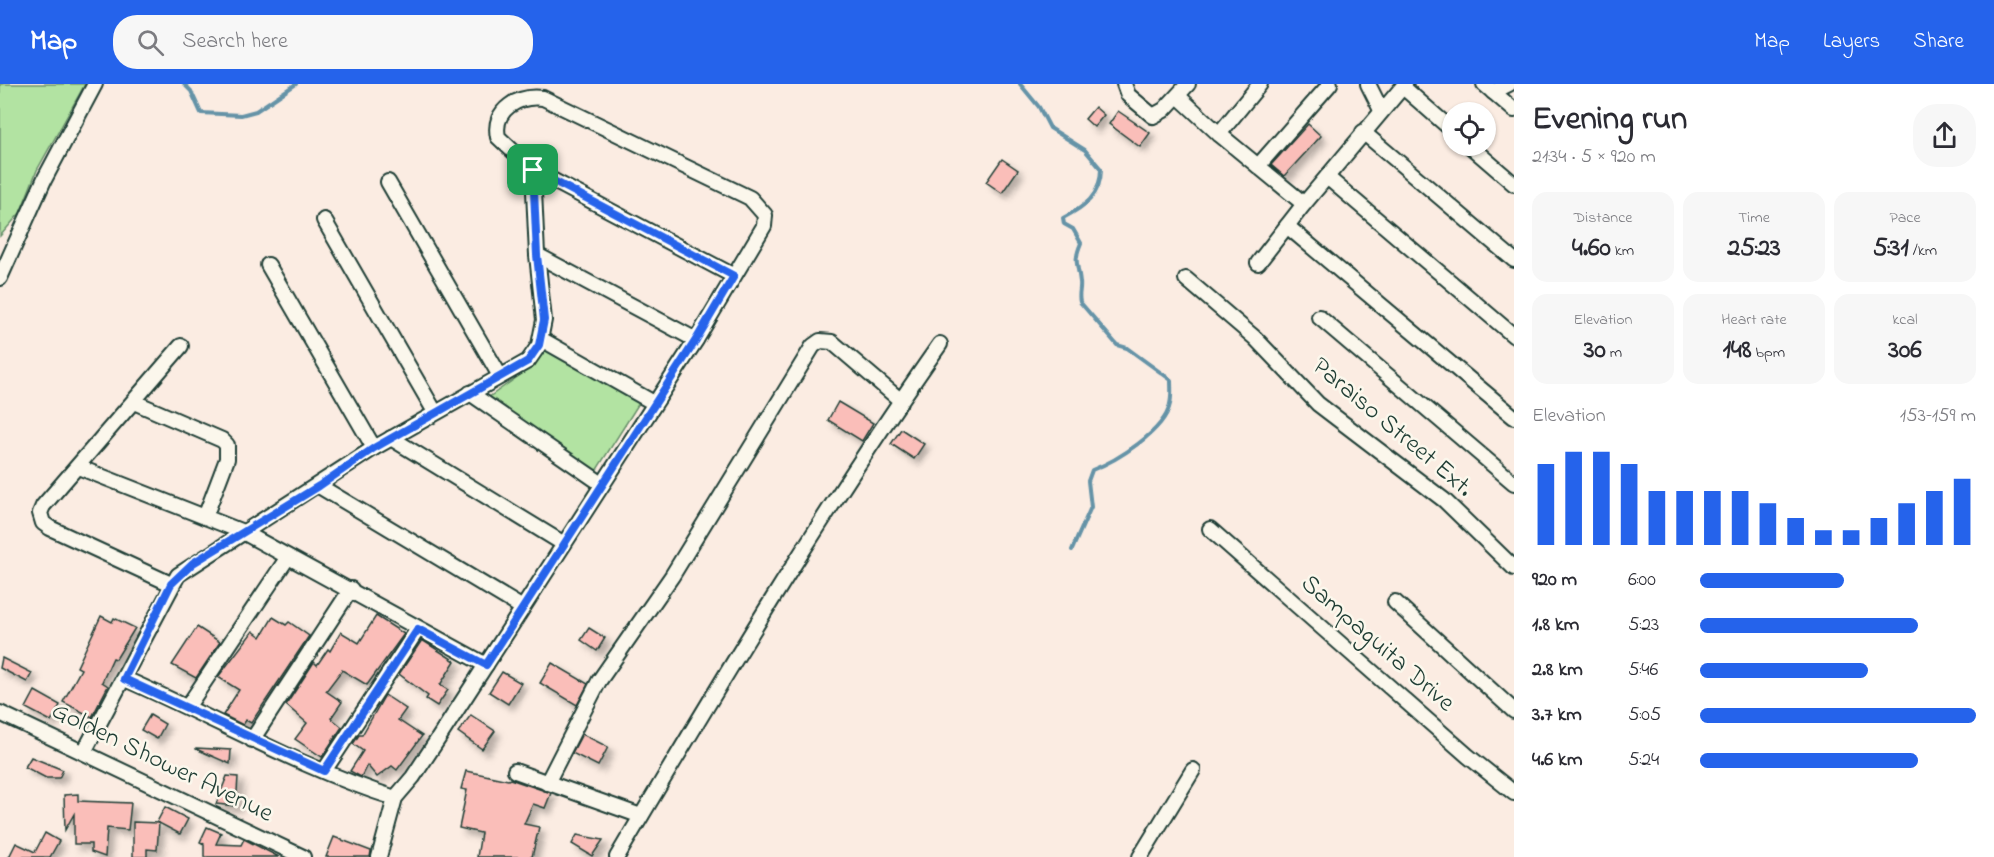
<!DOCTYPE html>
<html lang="en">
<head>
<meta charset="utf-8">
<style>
  :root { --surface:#fff; --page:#f7f7f7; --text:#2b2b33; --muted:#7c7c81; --accent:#2563eb }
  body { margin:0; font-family:"Indie Flower",sans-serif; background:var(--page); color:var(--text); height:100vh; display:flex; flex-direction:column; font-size:22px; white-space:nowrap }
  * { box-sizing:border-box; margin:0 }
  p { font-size:20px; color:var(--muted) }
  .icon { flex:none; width:33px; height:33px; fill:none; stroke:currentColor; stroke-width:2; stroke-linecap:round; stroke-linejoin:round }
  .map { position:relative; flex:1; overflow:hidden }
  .panel { display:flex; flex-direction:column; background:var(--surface); width:480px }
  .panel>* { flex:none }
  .tools { position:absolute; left:1442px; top:18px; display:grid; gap:12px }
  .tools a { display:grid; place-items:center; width:54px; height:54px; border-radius:50%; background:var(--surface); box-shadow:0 2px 4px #0004; font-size:30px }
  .pin { position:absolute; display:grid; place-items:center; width:51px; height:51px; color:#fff; margin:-26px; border-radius:12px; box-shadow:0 3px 9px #0006 }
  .round { display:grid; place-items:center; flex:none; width:63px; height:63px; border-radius:24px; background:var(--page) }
  .head { display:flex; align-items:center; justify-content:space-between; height:102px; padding:0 18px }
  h1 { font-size:33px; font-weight:700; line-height:45px }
  .figures { display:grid; grid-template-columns:repeat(3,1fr); gap:9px; height:102px; padding:6px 18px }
  .figures div { display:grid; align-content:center; border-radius:15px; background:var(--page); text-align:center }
  .figures b { font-size:26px; font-weight:700 }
  .figures small { font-size:16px; font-weight:400 }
  .figures p { font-size:16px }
  .chart { height:168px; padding:12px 18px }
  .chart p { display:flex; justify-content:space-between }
  .chart svg { width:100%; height:108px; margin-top:6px; stroke:var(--accent); stroke-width:6 }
  ul { padding:0 18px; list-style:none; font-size:20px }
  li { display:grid; grid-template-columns:96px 72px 1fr; align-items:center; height:45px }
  li i { height:15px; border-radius:8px; background:var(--accent) }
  header { display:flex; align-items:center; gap:36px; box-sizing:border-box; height:84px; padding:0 30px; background:var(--accent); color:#fff }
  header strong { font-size:28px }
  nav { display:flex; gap:33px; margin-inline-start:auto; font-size:21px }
  .search { width:420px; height:54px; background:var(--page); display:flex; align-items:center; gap:15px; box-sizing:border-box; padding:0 21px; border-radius:24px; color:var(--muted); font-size:22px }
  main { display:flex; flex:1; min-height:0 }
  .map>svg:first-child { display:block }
  .green { fill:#b2e3a2; stroke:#68906b; stroke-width:1.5 }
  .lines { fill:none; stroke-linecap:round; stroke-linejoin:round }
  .stream { stroke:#6593a7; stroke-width:4 }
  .building { fill:#fabeb9; stroke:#1f3d34; stroke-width:1.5; filter:url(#shadow) }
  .minor-casing { stroke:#1f3d34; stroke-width:18 }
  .minor { stroke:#fbf7ec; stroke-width:14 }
  .route-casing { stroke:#fff; stroke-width:12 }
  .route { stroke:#2563eb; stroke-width:8 }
  .labels { text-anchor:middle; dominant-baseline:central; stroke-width:5; stroke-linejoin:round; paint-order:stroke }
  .street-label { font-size:26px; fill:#1f3d34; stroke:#fbf7ec }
</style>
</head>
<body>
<header>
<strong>Map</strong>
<div class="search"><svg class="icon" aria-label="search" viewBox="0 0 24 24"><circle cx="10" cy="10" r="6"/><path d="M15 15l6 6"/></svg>Search here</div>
<nav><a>Map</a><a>Layers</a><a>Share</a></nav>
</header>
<main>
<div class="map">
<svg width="1514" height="773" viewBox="0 0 1514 773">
  <defs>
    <filter id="shadow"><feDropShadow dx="5.5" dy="5.5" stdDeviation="3" flood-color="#0004"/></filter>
  </defs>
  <rect width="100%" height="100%" fill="#fbece2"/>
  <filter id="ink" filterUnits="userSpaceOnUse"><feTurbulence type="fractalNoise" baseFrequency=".0167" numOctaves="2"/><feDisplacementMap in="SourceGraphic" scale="12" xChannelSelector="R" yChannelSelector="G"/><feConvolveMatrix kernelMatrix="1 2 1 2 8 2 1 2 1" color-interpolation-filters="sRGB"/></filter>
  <g filter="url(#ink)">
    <!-- green -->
    <g class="green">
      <polygon points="0,0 85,0 37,86 20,129 0,152"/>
      <polygon points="541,260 641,316 596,387 485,316 534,281"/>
    </g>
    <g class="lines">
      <!-- stream -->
      <g class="stream">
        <polyline points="184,0 191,7 201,29 241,31 256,27 296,0"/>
        <path d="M1020,0L1039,23L1050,44L1085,66L1101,85C1101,112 1084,123 1063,134L1064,140L1073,145L1081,159C1073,178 1078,179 1080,198C1081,205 1078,210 1080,218L1117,261L1127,264L1171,296C1171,304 1172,312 1170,320C1165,347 1116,377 1092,386L1088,397L1091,423L1072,466"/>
      </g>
    </g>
    <!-- building -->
    <g class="building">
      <polygon points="1095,23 1104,31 1094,43 1085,35"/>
      <polygon points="1118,27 1150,49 1140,63 1109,40"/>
      <polygon points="1308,40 1321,52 1284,92 1271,81"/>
      <polygon points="1002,75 1018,86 1002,109 986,98"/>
      <polygon points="838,318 873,339 862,357 828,336"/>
      <polygon points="901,345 924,360 914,375 891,360"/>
      <polygon points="101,532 112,538 114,534 135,544 116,575 113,574 102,598 108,602 92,633 63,618 81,585 77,583"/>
      <polygon points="376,532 404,550 367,601 342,586 326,607 342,618 331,634 342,643 322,673 295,655 307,639 286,621 314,578 317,581 328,565 330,567 341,548 359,559"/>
      <polygon points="273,533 286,541 289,538 309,552 251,639 246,636 243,641 223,631 239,606 218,593 253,547 261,553"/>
      <polygon points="197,543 220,558 196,594 172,581"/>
      <polygon points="589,544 605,554 597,567 581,556"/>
      <polygon points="422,556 455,577 440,601 448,606 437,622 426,615 428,612 399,590"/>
      <polygon points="2,574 32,589 27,598 0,584"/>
      <polygon points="552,579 588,600 577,621 540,599"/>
      <polygon points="502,588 521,599 508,620 489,608"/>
      <polygon points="35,607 60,621 51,637 26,624"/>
      <polygon points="385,611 406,625 398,636 422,652 397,686 392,682 377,693 367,681 361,693 350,687 363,667 353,660 359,651 362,651"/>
      <polygon points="150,631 165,640 157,655 141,646"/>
      <polygon points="471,631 495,647 482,665 458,648"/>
      <polygon points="582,650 608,663 598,682 572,669"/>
      <polygon points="196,664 231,666 230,680 196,665"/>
      <polygon points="31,673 63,686 59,694 46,694 25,683"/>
      <polygon points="466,687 508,696 510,695 551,709 545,724 533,720 524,740 539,743 532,773 477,773 481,749 459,744 467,706 461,705"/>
      <polygon points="227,692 238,693 236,722 216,720"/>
      <polygon points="78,710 78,717 131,719 128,746 107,744 105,773 91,768 91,760 74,760 74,730 65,746 64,711"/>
      <polygon points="165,723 188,735 180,750 157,738"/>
      <polygon points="133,738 159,739 157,766 147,765 147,773 133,773"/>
      <polygon points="207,743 221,749 216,760 241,761 244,755 279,773 204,773 204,760 200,758"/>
      <polygon points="45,749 59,757 50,773 9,773 16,759 35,768"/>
      <polygon points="577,751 603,756 592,772 572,760"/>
      <polygon points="334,753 371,767 370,773 326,773"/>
    </g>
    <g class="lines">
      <!-- minor casing -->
      <g class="minor-casing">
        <g id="minor">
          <polyline points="1124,0 1128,11 1153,32 1164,26 1188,0"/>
          <polyline points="1368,0 1381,26"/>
          <polyline points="1484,0 1514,26"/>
          <polyline points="1403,3 1452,46"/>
          <polyline points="1493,8 1509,0"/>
          <polyline points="1178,12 1219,50 1304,120"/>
          <polyline points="1363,48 1514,176"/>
          <polyline points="1219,50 1260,0"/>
          <polyline points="1470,62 1514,100"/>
          <polyline points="1258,82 1330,0"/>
          <polyline points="1327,93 1514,252"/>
          <polyline points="388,98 500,292"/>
          <polyline points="324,136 435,328"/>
          <polyline points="1287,142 1514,333"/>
          <polyline points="537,171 696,256"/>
          <polyline points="1258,179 1304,120 1405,0"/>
          <polyline points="268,181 374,364"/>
          <polyline points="0,194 44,96 95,0"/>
          <polyline points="1186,195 1255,254 1318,320 1444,416 1514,484"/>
          <polyline points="1319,233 1514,399"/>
          <polyline points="541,255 654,319"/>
          <polyline points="470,309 602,400"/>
          <polyline points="134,318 222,356 227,361 227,375 205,433"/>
          <polyline points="391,354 564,460"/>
          <polyline points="78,383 243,448 486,581"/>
          <polyline points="319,402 521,523"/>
          <polyline points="1210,445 1468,672 1514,709"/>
          <polyline points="171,500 50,444 43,439 40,429 43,422 181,262"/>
          <polyline points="1395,518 1514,627"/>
          <path d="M125,595C215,634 300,684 395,714"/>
          <polyline points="188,622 288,473"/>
          <polyline points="0,629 303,773"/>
          <polyline points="252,656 351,505"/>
          <polyline points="84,668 178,491 374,364 528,277 539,261 544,236 537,171 533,86"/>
          <polyline points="324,687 418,545"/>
          <polyline points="515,687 641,732"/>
          <polyline points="547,699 599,597 672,492 813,262 820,257 832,258 900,316"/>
          <path d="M379,773L395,714L413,693L438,655L696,256L764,142L765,131L750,114L543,14C519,11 492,25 498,53L533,86L734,192"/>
          <path d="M617,773C720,599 824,425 940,260"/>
          <polyline points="1140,773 1193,686"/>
        </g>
      </g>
      <!-- minor -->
      <use href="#minor" class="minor"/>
    </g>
  </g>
  <g class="lines" filter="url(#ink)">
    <!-- route casing -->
    <g class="route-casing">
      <polygon id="route" points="533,86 734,192 696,256 486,581 418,545 324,687 124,595 171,500 193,479 319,402 374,364 528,277 539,261 544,236 537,171"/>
    </g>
    <!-- route -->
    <use href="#route" class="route"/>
  </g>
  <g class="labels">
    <!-- street labels -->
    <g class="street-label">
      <text transform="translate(1392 344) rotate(40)">Paraiso Street Ext.</text>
      <text transform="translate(1377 560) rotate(41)">Sampaguita Drive</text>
      <text transform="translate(162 679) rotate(26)">Golden Shower Avenue</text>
    </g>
  </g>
</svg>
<div class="tools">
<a><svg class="icon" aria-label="locate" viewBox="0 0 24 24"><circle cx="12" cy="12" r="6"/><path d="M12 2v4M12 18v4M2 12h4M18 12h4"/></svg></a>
</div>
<div class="pin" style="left:533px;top:86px;background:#1e9e55"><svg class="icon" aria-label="arrive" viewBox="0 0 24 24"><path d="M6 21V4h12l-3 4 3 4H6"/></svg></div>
</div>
<section class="panel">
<div class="head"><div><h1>Evening run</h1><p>21:34 · 5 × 920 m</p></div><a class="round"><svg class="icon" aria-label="share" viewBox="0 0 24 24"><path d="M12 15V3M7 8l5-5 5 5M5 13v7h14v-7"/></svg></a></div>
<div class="figures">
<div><p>Distance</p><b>4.60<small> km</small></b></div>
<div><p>Time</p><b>25:23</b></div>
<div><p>Pace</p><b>5:31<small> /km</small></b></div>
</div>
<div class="figures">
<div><p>Elevation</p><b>30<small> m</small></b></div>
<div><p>Heart rate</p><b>148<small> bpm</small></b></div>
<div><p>kcal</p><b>306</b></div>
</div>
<div class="chart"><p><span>Elevation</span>153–159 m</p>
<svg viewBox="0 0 160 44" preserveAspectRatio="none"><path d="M5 44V11M15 44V6M25 44V6M35 44V11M45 44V22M55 44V22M65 44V22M75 44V22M85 44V27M95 44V33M105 44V38M115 44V38M125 44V33M135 44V27M145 44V22M155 44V17"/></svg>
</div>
<ul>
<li><b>920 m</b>6:00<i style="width:52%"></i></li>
<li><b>1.8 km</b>5:23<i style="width:79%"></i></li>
<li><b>2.8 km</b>5:46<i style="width:61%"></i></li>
<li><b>3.7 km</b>5:05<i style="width:100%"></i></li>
<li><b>4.6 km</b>5:24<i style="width:79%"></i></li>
</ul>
</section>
</main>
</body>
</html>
